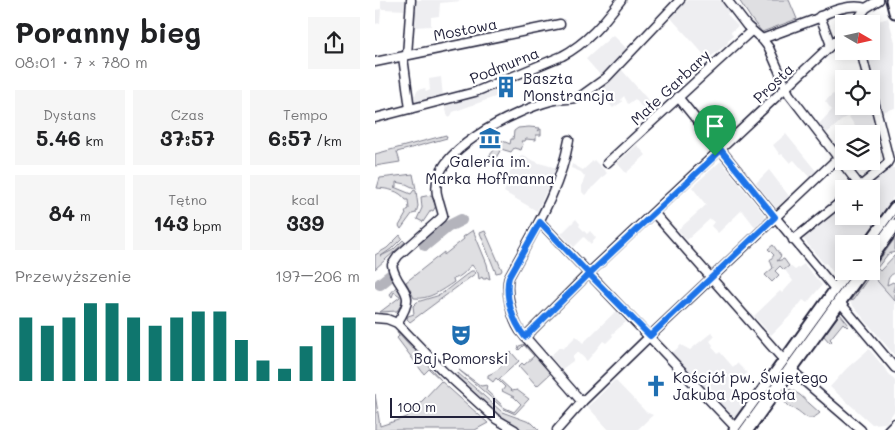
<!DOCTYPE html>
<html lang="pl">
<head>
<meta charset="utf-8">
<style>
  :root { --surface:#fff; --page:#f6f6f6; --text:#202124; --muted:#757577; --accent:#0f766e }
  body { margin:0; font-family:Mali,sans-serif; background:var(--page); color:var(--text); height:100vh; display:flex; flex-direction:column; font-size:19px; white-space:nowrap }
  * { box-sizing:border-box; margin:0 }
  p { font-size:16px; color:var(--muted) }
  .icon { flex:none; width:28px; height:28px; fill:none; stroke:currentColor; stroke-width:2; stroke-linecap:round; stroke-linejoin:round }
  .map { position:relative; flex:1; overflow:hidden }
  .drawer { display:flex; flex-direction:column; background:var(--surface); width:375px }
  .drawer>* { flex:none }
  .needle { width:32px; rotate:99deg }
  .buttons { position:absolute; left:460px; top:15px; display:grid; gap:10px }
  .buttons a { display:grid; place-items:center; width:45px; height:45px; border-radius:0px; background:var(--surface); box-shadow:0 2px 12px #0003; font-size:25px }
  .scale { position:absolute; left:15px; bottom:12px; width:105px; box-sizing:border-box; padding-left:5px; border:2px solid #22223b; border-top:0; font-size:14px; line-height:18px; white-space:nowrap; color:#22223b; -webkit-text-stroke:4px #fff; paint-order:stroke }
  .pin { position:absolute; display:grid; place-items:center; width:42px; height:42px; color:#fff; margin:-51px -21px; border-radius:50% 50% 50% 0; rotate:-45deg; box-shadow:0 0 5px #0007 }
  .pin .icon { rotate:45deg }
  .round { display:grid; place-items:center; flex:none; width:52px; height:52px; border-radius:0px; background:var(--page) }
  .overview { display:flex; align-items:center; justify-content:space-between; height:85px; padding:0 15px }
  h1 { font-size:28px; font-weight:700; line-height:38px }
  .figures { display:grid; grid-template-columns:repeat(3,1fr); gap:8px; height:85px; padding:5px 15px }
  .figures div { display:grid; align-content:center; border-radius:0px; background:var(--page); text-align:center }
  .figures b { font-size:21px; font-weight:700 }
  .figures small { font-size:14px; font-weight:400 }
  .figures p { font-size:14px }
  .chart { height:140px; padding:10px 15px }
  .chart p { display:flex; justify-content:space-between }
  .chart svg { width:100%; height:90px; margin-top:5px; stroke:var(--accent); stroke-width:6 }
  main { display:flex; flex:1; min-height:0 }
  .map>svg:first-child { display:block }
  .built { fill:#eeeef1 }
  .green { fill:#dfdfe2; stroke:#80808e }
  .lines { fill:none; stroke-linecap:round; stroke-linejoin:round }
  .river { stroke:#b4b4bc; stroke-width:12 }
  .street-casing { stroke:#22223b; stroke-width:11 }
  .secondary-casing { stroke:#22223b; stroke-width:15 }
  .street { stroke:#fff; stroke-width:8 }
  .secondary { stroke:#fff; stroke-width:11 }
  .tram { stroke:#22223b; stroke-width:1 }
  .route-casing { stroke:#fff; stroke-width:10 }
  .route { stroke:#1a73e8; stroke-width:6 }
  .labels { text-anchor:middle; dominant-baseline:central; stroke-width:4.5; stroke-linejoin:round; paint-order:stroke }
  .street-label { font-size:15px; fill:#22223b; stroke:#fff }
  .poi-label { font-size:15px; fill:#22223b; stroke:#fff; text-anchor:start }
</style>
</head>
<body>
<main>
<section class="drawer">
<div class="overview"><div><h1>Poranny bieg</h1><p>08:01 · 7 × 780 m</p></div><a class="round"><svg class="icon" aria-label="share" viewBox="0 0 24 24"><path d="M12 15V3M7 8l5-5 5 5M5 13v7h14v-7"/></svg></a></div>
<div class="figures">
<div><p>Dystans</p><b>5.46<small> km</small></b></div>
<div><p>Czas</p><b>37:57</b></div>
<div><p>Tempo</p><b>6:57<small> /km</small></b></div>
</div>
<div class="figures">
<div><b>84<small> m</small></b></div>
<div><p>Tętno</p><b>143<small> bpm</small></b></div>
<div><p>kcal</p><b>339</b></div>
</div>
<div class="chart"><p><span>Przewyższenie</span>197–206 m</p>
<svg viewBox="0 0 160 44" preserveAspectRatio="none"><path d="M5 44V13M15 44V17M25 44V13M35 44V6M45 44V6M55 44V13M65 44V17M75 44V13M85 44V10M95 44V10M105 44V24M115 44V34M125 44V38M135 44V27M145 44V17M155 44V13"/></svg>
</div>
</section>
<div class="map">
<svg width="520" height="430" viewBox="0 0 520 430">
  <rect width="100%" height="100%" fill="#fff"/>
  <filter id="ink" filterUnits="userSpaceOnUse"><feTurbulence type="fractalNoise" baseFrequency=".02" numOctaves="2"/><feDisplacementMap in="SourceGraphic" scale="10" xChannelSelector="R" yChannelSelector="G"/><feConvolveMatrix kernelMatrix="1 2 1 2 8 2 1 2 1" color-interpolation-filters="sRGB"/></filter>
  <g filter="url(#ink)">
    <!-- built -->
    <g class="built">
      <polygon points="6,0 32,0 32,10 6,9 5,23 0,24 0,10 6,9"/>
      <polygon points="40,0 86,0 86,1 65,3 64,16 56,17 56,26 39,27"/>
      <polygon points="313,0 345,0 355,11 352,14 363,26 356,32 358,36 353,40 353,43 333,59 295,17"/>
      <polygon points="498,17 500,22 513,18 520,42 520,108 507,112 489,51 496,51 496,24 489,24"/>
      <polygon points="238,35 253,50 226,76 211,59"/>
      <polygon points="246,69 281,109 274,116 260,99 253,104 249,96 246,99 247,102 238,108 229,99 231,97 225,89"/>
      <polygon points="66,77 68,97 37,104 35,96 40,95 43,90 50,88 51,92 55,90 54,79"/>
      <polygon points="131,83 134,85 134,92 78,112 76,116 73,117 70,106 127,88 128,84"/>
      <polygon points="468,85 469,106 496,106 503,129 503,138 505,144 498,149 496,147 496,134 485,134 473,115 452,133 444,124 457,110 450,101 458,94 462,96 467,92 464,88"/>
      <polygon points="411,134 441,171 434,177 419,160 415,163 407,154 405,155 398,145"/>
      <polygon points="262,145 271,155 251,173 242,163"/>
      <polygon points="146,155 164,163 182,168 162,211 129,192 135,179 132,177 137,168 140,169"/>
      <polygon points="219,160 232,173 210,195 207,192 207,185 210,177 206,172 196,168 197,164 208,170"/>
      <polygon points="346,161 392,218 381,228 367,210 343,233 336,226 339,222 335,219 312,240 303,230 331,205 317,187"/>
      <polygon points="512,168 520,168 520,195 485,244 469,244 469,267 461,276 451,263 449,264 426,236 469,202 469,216 496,216 496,189 485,189"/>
      <polygon points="394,170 414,196 401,208 381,183"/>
      <polygon points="201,219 205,224 204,226 212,234 215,231 221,238 216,244 209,237 199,247 186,234"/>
      <polygon points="429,264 447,285 432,303 428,300 417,314 396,335 379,316 405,291 407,293 418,281 410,270 415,266 420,270"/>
      <polygon points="496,271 520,301 520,356 474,301"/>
      <polygon points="241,311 251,322 237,334 238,336 231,343 228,341 212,361 203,352 198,356 198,361 187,369 175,356 185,347 188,349 201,336 208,343"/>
      <polygon points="337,332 340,336 335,341 338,345 337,347 343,354 345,352 358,367 362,363 372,373 357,387 372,402 361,417 357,417 297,353 306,345 315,350"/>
      <polygon points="494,349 520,381 520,410 511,423 497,424 455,387 472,368"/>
      <polygon points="240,380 271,412 278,415 262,430 234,430 213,407"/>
    </g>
    <!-- green -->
    <g class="green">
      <polygon points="364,0 414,0 422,19 387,32 377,20"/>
      <polygon points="154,127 165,128 163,131 166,129 166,135 161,135 161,140 151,139 150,141 146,141 148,144 146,150 139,148 136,152 126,149 118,163 120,158 114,156 120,149 118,147 123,139 135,144 136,139 138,139 139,131 143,128"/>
      <polygon points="71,135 72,138 22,152 25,162 0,166 0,154"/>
      <path d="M38,174L41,189L31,184L21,182V187H19L36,194L39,190L41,191L43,206L41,213L37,214L26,229L24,226L31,214L30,213L32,210L34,209L33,200H31C24,190 13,189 2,188L5,178Z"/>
      <polygon points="56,195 61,206 58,211 56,210 48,222 42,219 47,208 46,197"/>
      <path d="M98,230L112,264L115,279L111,277V279H108L107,277L104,279L103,273L97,265L94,267C91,272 84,278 78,279L79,282C67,290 54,300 39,298L31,282L69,252V255L89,239L88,237Z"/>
      <polygon points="110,231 127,270 126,272 121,273 105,233"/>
      <polygon points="25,235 27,238 16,249 6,256 18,250 28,240 30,242 0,269 0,255 12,248"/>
      <path d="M520,238V252L513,254L502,268L505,271L520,255V273C514,275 513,279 512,285L518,282L520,284L518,291L520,293V301L496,274L478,300L475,301Z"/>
      <polygon points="398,245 406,256 402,261 409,259 414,266 409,270 405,266 400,271 404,275 397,282 390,275 398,268 395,260 399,255 393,249"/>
      <polygon points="96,271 99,271 101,273 35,322 32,319 33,316 39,314 38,306 42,302 65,295"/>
      <polygon points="13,272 16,273 29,292 26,305 22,311 5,312 25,297 25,296 19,292 17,297 15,294 22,286 18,280 7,288 3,288 9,275"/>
      <polygon points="465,314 474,325 472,327 468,323 455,339 457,341 455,343 448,335 462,315"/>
      <polygon points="22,331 66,380 54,369 49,374 22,338 24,336"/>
      <polygon points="150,344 176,373 162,386 144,366 147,363 149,365 159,356 149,345 144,350 143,349 144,346"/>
      <path d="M136,352L144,361L124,379L137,391L142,390L154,399L140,414L129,409L84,370L106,386L112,385L111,390L130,408L139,412L146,404L139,397L127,391L130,387L121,378L118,382L113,378V375C124,371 131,362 136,352Z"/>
      <polygon points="83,373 127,412 157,423 164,430 148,430 126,419 82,380"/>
      <polygon points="66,381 113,423 100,430 0,430 0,394 5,426 32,417"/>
      <path d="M415,389L425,395L445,413C432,424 431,415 420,409C415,407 413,408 410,402L413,391Z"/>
    </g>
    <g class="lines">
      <!-- river -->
      <g class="river">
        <polyline points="50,245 72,227 86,220"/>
        <polyline points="5,284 15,276"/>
      </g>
      <!-- street casing -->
      <g class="street-casing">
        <g id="street">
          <polyline points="352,0 372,26 387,39 394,48 414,94 485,186"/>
          <polyline points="445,16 456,45"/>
          <polyline points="479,24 491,8 504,0"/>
          <path d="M387,39L441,19C454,11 477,3 491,8"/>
          <polyline points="486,51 493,79"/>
          <polyline points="32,55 36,0"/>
          <polyline points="28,57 35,109"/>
          <polyline points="0,62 185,24"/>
          <polyline points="303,97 400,217 461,290 468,306 520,368"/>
          <path d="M0,118L100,92L187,56C212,43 229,22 246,0"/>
          <path d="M194,140C185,191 158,232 134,277C130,291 137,319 145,331L207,402"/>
          <polyline points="232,163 376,31"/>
          <polyline points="483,188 511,165 514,160 496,89"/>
          <path d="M63,198C48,153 142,110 176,101C186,98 197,101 206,96L231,78L305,0"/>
          <polyline points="279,213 421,374 486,430"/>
          <polyline points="165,222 361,428"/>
          <polyline points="418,240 469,199"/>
          <polyline points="0,318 12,319 22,323 68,371 121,419 140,430"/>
          <path d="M22,323C45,289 22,292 17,265L23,256L66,218L68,215L64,201"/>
          <polyline points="150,337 214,273 469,33"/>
          <polyline points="182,430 207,402 275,336 463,158"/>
          <polyline points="513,430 520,423"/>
        </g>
      </g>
      <!-- secondary casing -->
      <g class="secondary-casing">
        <g id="secondary">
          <polyline points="517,0 520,12"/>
          <polyline points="494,244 520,208"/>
          <polyline points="496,258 520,225"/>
          <polyline points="360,430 474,271"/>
          <polyline points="372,430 487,271"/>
        </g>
      </g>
      <!-- street -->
      <use href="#street" class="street"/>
      <!-- secondary -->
      <use href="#secondary" class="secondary"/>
      <!-- tram -->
      <g class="tram">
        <polyline points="496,247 520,214"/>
        <polyline points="364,430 479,271"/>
      </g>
    </g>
  </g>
  <g class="lines" filter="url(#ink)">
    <!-- route casing -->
    <g class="route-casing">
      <path id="route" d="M340,156L214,274L165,222L134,277C129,296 138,322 150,337L214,274L275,336L400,217L346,150L340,156"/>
    </g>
    <!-- route -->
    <use href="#route" class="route"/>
  </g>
  <!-- icons -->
  <defs>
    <g id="building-bare" transform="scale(1.725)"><path d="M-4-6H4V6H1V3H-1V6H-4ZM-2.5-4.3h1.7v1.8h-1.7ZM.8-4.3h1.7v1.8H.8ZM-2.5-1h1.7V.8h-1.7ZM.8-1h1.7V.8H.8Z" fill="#1f6fb2" stroke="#fff" stroke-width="2.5" paint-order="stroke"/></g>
    <g id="museum-bare" transform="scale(1.725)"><path d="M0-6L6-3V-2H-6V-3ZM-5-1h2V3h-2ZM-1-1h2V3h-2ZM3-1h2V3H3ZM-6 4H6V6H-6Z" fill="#1f6fb2" stroke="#fff" stroke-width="2.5" paint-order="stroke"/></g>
    <g id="theatre-bare" transform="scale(1.725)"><path d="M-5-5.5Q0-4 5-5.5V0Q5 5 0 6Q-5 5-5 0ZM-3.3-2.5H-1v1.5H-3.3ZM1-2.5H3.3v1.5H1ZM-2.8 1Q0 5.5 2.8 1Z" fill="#1f6fb2" stroke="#fff" stroke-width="2.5" paint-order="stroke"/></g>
    <g id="church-bare" transform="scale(1.725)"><path d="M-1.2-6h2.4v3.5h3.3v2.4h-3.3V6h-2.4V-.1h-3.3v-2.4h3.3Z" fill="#1f6fb2" stroke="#fff" stroke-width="2.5" paint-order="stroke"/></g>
  </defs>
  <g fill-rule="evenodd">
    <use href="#building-bare" x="131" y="87"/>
    <use href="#museum-bare" x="115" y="138"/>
    <use href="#theatre-bare" x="86" y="335"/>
    <use href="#church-bare" x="281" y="386"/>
  </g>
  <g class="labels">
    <!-- street labels -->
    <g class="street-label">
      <text transform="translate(90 29) rotate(-11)">Mostowa</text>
      <text transform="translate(129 65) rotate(-22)">Podmurna</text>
      <text transform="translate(398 83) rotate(-44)">Prosta</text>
      <text transform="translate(295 87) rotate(-43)">Małe Garbary</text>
    </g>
    <!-- poi labels -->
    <g class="poi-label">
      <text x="148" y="78">Baszta<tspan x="148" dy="17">Monstrancja</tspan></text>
      <text x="115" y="161" text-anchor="middle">Galeria im.<tspan x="115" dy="17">Marka Hoffmanna</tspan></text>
      <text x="86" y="358" text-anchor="middle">Baj Pomorski</text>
      <text x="298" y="377">Kościół pw. Świętego<tspan x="298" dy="17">Jakuba Apostoła</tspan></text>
    </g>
  </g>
</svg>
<div class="buttons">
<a><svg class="needle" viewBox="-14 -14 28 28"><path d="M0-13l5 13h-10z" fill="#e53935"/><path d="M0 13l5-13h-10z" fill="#757577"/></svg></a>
<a><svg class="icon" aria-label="locate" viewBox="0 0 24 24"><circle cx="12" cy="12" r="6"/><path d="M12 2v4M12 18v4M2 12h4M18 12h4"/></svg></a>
<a><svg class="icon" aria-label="layers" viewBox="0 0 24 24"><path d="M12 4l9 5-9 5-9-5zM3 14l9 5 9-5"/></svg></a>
<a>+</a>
<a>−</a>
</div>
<div class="scale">100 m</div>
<div class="pin" style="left:340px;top:156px;background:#1e9e55"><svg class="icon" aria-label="arrive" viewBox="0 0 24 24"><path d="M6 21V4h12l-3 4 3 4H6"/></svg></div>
</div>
</main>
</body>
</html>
